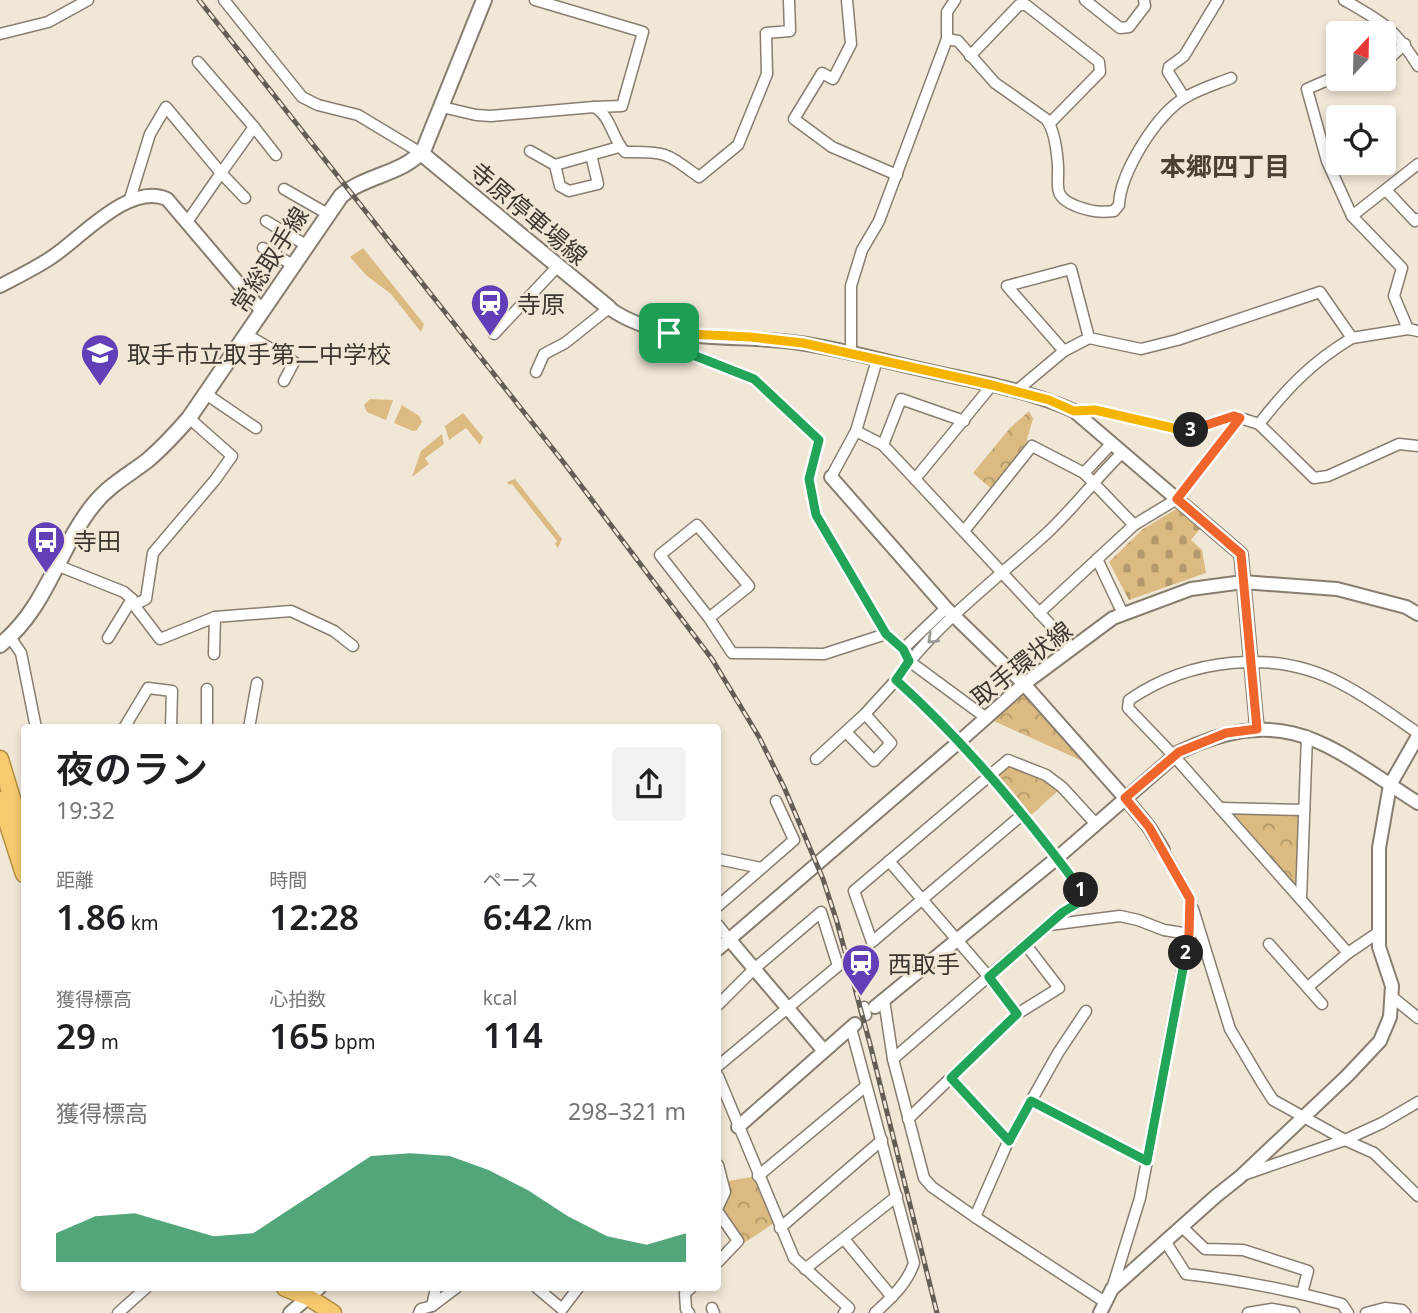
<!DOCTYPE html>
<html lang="ja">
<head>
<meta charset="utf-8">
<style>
  :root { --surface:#fff; --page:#f2f2f2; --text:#202124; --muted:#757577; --accent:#0b8043 }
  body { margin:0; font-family:"Noto Sans","Noto Sans JP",sans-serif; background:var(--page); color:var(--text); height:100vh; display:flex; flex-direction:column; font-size:26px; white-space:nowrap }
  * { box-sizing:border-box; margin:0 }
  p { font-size:23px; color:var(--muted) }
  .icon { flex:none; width:38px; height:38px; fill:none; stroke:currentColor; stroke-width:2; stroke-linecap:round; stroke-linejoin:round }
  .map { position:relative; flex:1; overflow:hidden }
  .side { position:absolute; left:21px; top:724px; width:700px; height:567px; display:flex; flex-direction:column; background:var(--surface); border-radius:7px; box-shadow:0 4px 10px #0003 }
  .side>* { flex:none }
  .needle { width:46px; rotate:22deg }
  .controls { position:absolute; left:1326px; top:21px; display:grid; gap:14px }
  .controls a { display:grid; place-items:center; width:70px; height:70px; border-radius:7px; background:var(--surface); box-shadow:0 4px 10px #0003; font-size:35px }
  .pin { position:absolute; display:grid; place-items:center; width:60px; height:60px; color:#fff; margin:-30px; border-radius:14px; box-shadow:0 4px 10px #0006 }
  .km { position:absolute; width:35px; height:35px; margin:-18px; border-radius:50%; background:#222; color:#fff; font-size:19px; line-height:35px; text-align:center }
  .round { display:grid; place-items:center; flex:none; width:74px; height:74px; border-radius:7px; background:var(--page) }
  .head { display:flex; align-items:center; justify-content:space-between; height:119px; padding:0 35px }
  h1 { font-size:38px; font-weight:600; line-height:52px }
  .figures { display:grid; grid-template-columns:repeat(3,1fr); gap:10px; height:119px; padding:7px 35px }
  .figures div { display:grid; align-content:center }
  .figures b { font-size:35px; font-weight:600 }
  .figures small { font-size:19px; font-weight:400 }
  .figures p { font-size:19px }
  .chart { height:196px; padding:14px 35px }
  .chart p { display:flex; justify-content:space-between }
  .chart svg { width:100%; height:126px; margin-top:7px; fill:var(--accent); opacity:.7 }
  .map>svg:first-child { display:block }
  .grass { fill:#dbbb82 }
  .forest { fill:url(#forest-crowns) }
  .cemetery { fill:url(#cemetery-stones) }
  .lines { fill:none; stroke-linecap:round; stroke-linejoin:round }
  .minor-casing { stroke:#877e70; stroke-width:13 }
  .tertiary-casing { stroke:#877e70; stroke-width:16 }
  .secondary-casing { stroke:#877e70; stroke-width:18 }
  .trunk-casing { stroke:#b48e43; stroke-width:19 }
  .minor { stroke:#fff; stroke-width:10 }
  .tertiary { stroke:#fff; stroke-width:12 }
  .secondary { stroke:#fff; stroke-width:14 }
  .trunk { stroke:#f7ca70; stroke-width:16 }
  .rail-casing { stroke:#625d55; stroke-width:5 }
  .rail { stroke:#f1e7d7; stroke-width:2.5; stroke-dasharray:8; stroke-linecap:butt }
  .oneway { stroke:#9d9b98 }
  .split-1-casing { stroke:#fff; stroke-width:14 }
  .split-2-casing { stroke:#fff; stroke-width:14 }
  .split-3-casing { stroke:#fff; stroke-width:14 }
  .split-4-casing { stroke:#fff; stroke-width:14 }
  .split-1 { stroke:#22a559; stroke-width:9 }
  .split-2 { stroke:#22a559; stroke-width:9 }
  .split-3 { stroke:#f0652b; stroke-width:9 }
  .split-4 { stroke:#f5b400; stroke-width:9 }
  .labels { text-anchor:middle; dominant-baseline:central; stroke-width:5; stroke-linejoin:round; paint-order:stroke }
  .street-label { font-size:24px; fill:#3b3731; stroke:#f1e7d7 }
  .poi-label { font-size:24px; fill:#3b3731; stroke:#f1e7d7; text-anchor:start }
  .neighbourhood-label { font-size:26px; font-weight:bold; fill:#494134; stroke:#f1e7d7 }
</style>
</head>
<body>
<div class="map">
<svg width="1418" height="1313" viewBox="0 0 1418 1313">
  <defs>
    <pattern id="forest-crowns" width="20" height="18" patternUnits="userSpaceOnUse" patternTransform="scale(1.75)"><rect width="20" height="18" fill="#dbbb82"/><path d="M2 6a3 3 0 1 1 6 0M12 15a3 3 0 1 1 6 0" fill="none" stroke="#b3996b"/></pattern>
    <pattern id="cemetery-stones" width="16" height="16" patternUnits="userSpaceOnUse" patternTransform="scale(1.75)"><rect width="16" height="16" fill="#dbbb82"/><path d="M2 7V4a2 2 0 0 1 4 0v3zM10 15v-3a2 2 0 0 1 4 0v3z" fill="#b3996b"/></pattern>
  </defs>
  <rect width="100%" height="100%" fill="#f1e7d7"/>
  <!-- grass -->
  <g class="grass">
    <polygon points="363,248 424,324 421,332 391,294 367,276 350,257"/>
    <polygon points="370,399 393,400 386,420 367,412 364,405"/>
    <polygon points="402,405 419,416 422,422 417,430 413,431 394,423"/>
    <polygon points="463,413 483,437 480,445 466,428 449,440 445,426"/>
    <polygon points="442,434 444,444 425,458 429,464 412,477 421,451"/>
    <polygon points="515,479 562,539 558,548 555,544 557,541 512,484 509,485 507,482"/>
  </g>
  <!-- forest -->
  <g class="forest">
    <polygon points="1029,411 1033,419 1027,439 1029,450 995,492 973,473 1010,428"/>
    <polygon points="1024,684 1098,768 985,717"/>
    <polygon points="1008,760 1062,787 1027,819 990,775"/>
    <polygon points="1220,808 1304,810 1301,899"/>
    <polygon points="758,1176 777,1221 735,1249 718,1208 722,1182"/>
  </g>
  <!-- cemetery -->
  <polygon class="cemetery" points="1178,508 1203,525 1191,540 1202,550 1206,573 1129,600 1109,562 1143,529"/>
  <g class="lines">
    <!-- minor casing -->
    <g class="minor-casing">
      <g id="minor">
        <polyline points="224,0 302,97 318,105 358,115 421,153"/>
        <polyline points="535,0 643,32 622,106 594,107"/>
        <polyline points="847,0 851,44 833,79 822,73 794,119 832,147 897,175"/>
        <polyline points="1085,0 1120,28 1129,27 1145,6 1144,0"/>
        <path d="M1344,0C1381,21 1395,28 1418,66"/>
        <polyline points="0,34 48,22 88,0"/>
        <path d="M947,39L958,41L995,83L1046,119C1055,130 1057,151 1058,166C1059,187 1052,196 1076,206C1090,211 1099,213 1114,211L1119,205C1120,173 1157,113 1186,97C1200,89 1216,84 1231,78"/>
        <polyline points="970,56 1019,5 1026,5 1099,62 1100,72 1050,123"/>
        <polyline points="198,62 254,127"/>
        <polyline points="1384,63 1405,44"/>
        <polyline points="1339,75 1307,89 1327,161 1352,216 1402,268 1394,296 1408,329"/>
        <polyline points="1184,97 1168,72 1169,67 1184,56 1218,0"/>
        <path d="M442,107L476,115L491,116L594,107C611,115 612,139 625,152C666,151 666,153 699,177L738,145L767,74L766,33L790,31L789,0"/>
        <polyline points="530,151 555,165 619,147"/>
        <polyline points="555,165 560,186 569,191 598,184 591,155"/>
        <polyline points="284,189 326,213"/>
        <polyline points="1386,190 1415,221 1418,219"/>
        <polyline points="245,198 221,173 254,127 276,155"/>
        <polyline points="129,202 150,134 166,107 221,173 187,222"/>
        <polyline points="1352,216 1418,164"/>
        <polyline points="266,221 306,245"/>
        <polyline points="263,248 293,265"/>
        <polyline points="669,333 679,347 693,355 754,379 819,440 809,479 816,515 886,634 903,649 909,661 985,717"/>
        <polyline points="494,334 558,266"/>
        <polyline points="247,335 294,362 284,381"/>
        <polyline points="1064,351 1007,286 1071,269 1089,338"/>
        <polyline points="851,354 851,286 862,250 879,221 947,39 947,12 955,0"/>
        <polyline points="536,372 544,354 565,343 609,308"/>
        <polyline points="992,385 915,479 1072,648"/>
        <polyline points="1015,392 1064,351 1089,338 1141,349 1177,340 1320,292 1352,338 1408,329 1418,331"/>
        <polyline points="206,394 256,428"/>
        <polyline points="1074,411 1095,410 1187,431 1234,416 1259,424 1314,478 1328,476 1399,444 1418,446"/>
        <polyline points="189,418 232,456 215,480 153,553 146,599 134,605 160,639 215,617 291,611 334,631 353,646"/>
        <path d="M1259,424C1288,387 1312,362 1352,338"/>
        <polyline points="856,431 883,445"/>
        <polyline points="1112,443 1084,473 1134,525"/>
        <polyline points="831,477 856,431 877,360"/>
        <polyline points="915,479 883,445 901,399 964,421"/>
        <polyline points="964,531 1032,446 1084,473"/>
        <polyline points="1097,559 1123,614"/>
        <polyline points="59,566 124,592 132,599"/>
        <polyline points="1039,613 1134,525 1177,499 1240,418"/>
        <polyline points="709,618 749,586 697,525 660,555 709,618 732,653 824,654 886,634"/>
        <polyline points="10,637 21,653 36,728"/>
        <polyline points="108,638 132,599 134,604"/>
        <polyline points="903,649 946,608"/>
        <polyline points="214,654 215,617"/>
        <polyline points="124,728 148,688 172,691 171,728"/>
        <polyline points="207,728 207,689"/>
        <polyline points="249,728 257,683"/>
        <polyline points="846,732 874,761 891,743 865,714"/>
        <polyline points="816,759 865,714 896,680"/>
        <polyline points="1220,808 1304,810"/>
        <polyline points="1023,814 872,942 854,891 1008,760 1046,775 1062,787 1095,823"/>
        <polyline points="718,859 761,868"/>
        <polyline points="889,861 989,977 1017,1014 908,1119"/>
        <polyline points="1301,899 1307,736"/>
        <polyline points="718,906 794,840 776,801"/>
        <polyline points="1193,909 1230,1029 1262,1083 1273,1100 1345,1140 1382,1123 1418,1102"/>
        <polyline points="718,925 729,939"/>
        <polyline points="1049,925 1120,916 1138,920 1164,930 1189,934"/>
        <polyline points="1269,944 1322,1004"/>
        <path d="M1348,953L1174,756L1128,708L1129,700C1190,658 1275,648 1342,684C1369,698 1393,716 1418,733"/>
        <polyline points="1309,986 1348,953 1379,932"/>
        <polyline points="1391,996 1418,1018"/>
        <polyline points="884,1000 893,1059 924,1178 932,1187 975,1217 1105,1302"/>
        <polyline points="718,1005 754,969 821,912 838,966 718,1066"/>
        <polyline points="864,1007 866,1015"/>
        <polyline points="1017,1014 1059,988 1026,945"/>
        <path d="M851,1028L914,1263C907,1284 891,1298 875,1313"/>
        <path d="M893,1059L1063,912L1078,903L1081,890C1025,814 966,743 896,680C932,627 998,578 1046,534C1073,509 1096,478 1123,452"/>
        <polyline points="718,1076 794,1258 849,1308 844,1313"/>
        <polyline points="951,1078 1009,1141"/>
        <polyline points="1031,1101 1147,1161"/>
        <polyline points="718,1165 725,1192 718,1207"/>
        <polyline points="1243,1175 1345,1140 1374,1153 1418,1196"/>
        <polyline points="758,1176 866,1086"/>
        <polyline points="718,1212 738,1241 718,1262"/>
        <polyline points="975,1217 1007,1144 1058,1053 1086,1011"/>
        <polyline points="1181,1226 1205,1249 1243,1250 1308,1271 1302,1293"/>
        <polyline points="780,1228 882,1140"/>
        <polyline points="844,1239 892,1297"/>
        <path d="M1165,1241L1186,1274C1240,1280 1289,1290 1342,1304L1348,1313"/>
        <polyline points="805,1269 897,1196"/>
        <polyline points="537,1288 562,1309 578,1288"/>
        <polyline points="1112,1289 1140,1198 1189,934 1190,899 1163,850"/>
        <polyline points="432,1306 456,1288"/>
        <polyline points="712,1308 714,1313"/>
        <polyline points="118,1313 146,1288"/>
        <polyline points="419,1313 421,1309 432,1306 436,1288"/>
        <polyline points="689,1313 686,1309 685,1293 691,1288"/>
        <polyline points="1248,1313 1272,1309 1294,1313"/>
        <polyline points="1366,1313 1385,1308 1402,1310 1405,1313"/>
      </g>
    </g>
    <!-- tertiary casing -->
    <g class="tertiary-casing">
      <g id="tertiary">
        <path d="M0,286C17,277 36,268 52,257C81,238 129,182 167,199L262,311"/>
        <path d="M609,308C664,347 737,333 800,343C840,349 880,360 920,369C971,381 1026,389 1074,411L1241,554L1257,729"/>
        <polyline points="831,477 946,608 1024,684 1125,798 1149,827 1163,850"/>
        <polyline points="729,939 824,1051"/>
        <polyline points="718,949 960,741 1024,684 1113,618 1191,589 1243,582 1337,589 1406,607 1418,614"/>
        <path d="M875,1007L1057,858L1179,752C1287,701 1329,746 1418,803"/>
        <polyline points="738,1127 855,1024"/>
        <polyline points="290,1313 319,1288"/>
        <polyline points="1100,1313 1112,1289 1216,1196 1240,1177 1347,1076 1380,1041 1390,1017 1392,986 1379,947 1379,848 1390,785 1418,736"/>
      </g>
    </g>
    <!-- secondary casing -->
    <g class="secondary-casing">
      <g id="secondary">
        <polyline points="421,153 609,308"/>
        <path d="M0,645C47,608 58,548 94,504C109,485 130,474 148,460C163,447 176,433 189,418L341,196C365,175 404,174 424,149L484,0"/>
      </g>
    </g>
    <!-- trunk casing -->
    <g class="trunk-casing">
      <g id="trunk">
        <polyline points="0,759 24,838"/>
        <polyline points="0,800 24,874"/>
        <polyline points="285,1288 308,1297 333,1313"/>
      </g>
    </g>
    <!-- minor -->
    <use href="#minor" class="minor"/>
    <!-- tertiary -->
    <use href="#tertiary" class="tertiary"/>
    <!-- secondary -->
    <use href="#secondary" class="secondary"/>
    <!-- trunk -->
    <use href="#trunk" class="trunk"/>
    <!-- rail casing -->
    <g class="rail-casing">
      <polyline id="rail" points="199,0 564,463 712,659 759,737 784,787 823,879 837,922 870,1044 937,1313"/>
    </g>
    <!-- rail -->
    <use href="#rail" class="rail"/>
  </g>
  <!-- one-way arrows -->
  <defs><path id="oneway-chevron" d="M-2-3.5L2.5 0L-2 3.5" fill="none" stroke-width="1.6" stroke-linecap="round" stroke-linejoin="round" transform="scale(1.75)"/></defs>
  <use class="oneway" href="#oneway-chevron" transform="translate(932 639) rotate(136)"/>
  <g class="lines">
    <!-- split-1 casing -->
    <g class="split-1-casing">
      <path id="split-1" d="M669,333L679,347L693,355L754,379L819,440L809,479L816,515L886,634L903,649L909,661L896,680C966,743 1025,814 1081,890"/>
    </g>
    <!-- split-2 casing -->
    <g class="split-2-casing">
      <polyline id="split-2" points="1081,890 1078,903 1063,912 989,977 1017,1014 951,1078 1009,1141 1031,1101 1147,1161 1186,953"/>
    </g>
    <!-- split-3 casing -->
    <g class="split-3-casing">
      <polyline id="split-3" points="1186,953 1189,934 1190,899 1149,827 1125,798 1179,752 1226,733 1257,729 1241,554 1177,499 1240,418 1234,416 1191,430"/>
    </g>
    <!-- split-4 casing -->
    <g class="split-4-casing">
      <polyline id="split-4" points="669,333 750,337 803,343 992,385 1049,400 1074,411 1095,410 1186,431 1191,430"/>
    </g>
    <!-- split-1 -->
    <use href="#split-1" class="split-1"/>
    <!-- split-2 -->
    <use href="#split-2" class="split-2"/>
    <!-- split-3 -->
    <use href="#split-3" class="split-3"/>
    <!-- split-4 -->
    <use href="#split-4" class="split-4"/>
  </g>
  <!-- icons -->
  <defs>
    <g id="station-pin" transform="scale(2.0125)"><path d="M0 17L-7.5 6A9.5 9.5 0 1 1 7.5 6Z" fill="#623fb7" stroke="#f1e7d7"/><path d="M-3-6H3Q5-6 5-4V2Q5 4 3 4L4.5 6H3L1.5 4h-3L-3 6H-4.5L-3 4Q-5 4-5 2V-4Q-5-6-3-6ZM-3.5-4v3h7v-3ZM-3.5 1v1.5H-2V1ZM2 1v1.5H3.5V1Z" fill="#fff"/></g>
    <g id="school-pin" transform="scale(2.0125)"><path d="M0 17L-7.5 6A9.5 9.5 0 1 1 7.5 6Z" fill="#623fb7" stroke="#f1e7d7"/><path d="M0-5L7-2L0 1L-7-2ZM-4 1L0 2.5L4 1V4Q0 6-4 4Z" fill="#fff"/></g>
    <g id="bus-pin" transform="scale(2.0125)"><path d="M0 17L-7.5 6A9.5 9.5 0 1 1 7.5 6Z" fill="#623fb7" stroke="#f1e7d7"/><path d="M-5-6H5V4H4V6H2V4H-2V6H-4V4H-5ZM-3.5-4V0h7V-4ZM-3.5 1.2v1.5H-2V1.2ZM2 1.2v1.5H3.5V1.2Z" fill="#fff"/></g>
  </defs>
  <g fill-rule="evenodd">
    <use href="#station-pin" x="490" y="303"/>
    <use href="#school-pin" x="100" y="353"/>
    <use href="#bus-pin" x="46" y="540"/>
    <use href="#station-pin" x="861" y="963"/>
  </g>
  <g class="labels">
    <!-- street labels -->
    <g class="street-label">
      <text transform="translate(529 213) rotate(40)">寺原停車場線</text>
      <text transform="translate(269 259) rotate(-57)">常総取手線</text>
      <text transform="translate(1021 663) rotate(-38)">取手環状線</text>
    </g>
    <!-- poi labels -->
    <g class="poi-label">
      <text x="517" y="303">寺原</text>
      <text x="127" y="353">取手市立取手第二中学校</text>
      <text x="73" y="540">寺田</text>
      <text x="888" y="963">西取手</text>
    </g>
    <!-- neighbourhood labels -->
    <g class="neighbourhood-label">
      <text x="1225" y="166">本郷四丁目</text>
    </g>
  </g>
</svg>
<div class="controls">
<a><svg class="needle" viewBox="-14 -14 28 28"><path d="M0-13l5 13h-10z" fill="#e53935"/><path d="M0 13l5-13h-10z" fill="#757577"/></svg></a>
<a><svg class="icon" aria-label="locate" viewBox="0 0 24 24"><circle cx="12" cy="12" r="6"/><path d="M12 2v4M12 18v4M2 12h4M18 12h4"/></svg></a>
</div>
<div class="pin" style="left:669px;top:333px;background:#1e9e55"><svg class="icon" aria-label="arrive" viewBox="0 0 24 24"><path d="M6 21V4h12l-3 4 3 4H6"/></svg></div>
<b class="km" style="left:1081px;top:890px">1</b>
<b class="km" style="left:1186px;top:953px">2</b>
<b class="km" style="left:1191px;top:430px">3</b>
<section class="side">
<div class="head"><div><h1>夜のラン</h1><p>19:32</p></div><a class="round"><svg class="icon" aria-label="share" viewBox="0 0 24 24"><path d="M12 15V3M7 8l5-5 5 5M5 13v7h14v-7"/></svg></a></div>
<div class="figures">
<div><p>距離</p><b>1.86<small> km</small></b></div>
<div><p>時間</p><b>12:28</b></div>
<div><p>ペース</p><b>6:42<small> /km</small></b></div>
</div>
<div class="figures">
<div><p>獲得標高</p><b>29<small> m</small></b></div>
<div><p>心拍数</p><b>165<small> bpm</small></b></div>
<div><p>kcal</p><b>114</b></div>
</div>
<div class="chart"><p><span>獲得標高</span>298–321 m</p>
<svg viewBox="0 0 160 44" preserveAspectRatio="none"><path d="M0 44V34L10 28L20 27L30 31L40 35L50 34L60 25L70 16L80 7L90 6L100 7L110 12L120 19L130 28L140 35L150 38L160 34V44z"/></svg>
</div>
</section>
</div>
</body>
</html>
